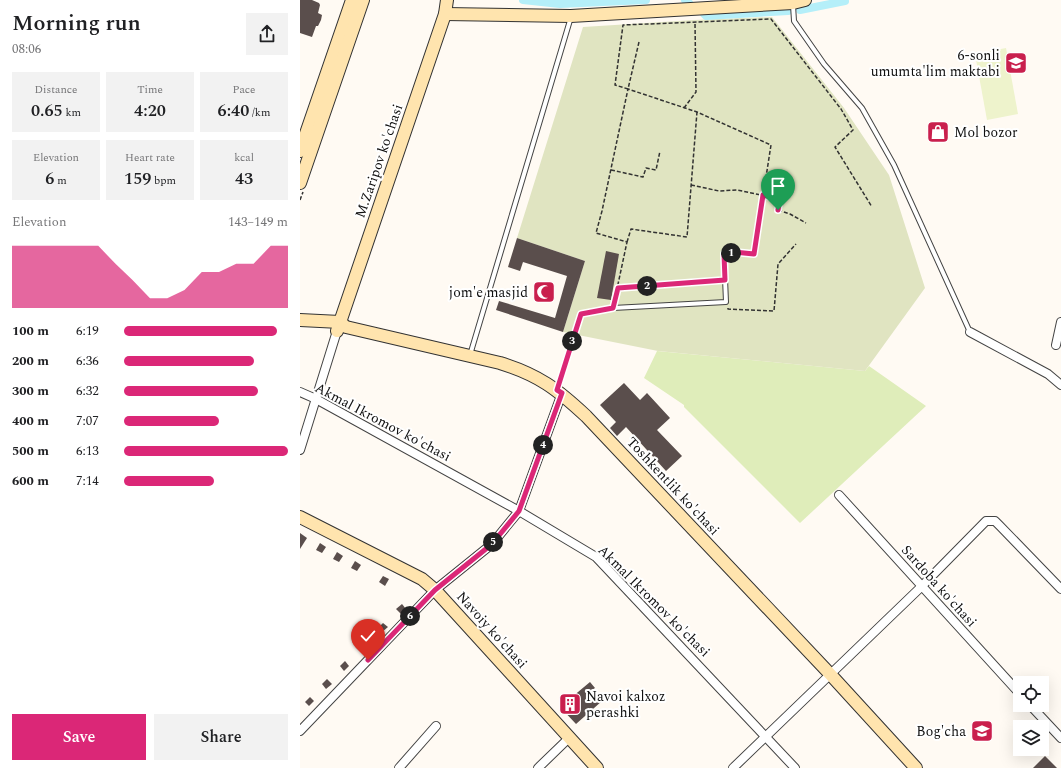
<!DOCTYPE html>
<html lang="en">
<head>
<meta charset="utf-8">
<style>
  :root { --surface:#fff; --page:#f2f2f2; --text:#202124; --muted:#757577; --accent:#db2777 }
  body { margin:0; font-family:Spectral,serif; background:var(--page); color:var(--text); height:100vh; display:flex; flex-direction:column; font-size:15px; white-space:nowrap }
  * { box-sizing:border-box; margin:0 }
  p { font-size:13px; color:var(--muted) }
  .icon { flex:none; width:22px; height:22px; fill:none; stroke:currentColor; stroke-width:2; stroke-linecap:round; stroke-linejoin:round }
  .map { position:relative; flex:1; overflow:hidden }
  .drawer { display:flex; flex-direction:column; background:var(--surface); width:300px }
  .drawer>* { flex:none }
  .fabs { position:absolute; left:713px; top:676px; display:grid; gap:8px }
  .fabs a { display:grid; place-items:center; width:36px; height:36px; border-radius:0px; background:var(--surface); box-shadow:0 4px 16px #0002; font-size:20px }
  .pin { position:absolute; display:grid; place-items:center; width:34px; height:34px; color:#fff; margin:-41px -17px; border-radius:50% 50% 50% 0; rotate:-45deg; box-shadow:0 0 4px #0007 }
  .pin .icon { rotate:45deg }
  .km { position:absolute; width:20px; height:20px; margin:-10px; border-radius:50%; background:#222; color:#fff; font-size:11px; line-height:20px; text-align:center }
  .round { display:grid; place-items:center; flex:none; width:42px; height:42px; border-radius:0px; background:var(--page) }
  .headline { display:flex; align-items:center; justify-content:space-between; height:68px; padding:0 12px }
  h1 { font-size:22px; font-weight:600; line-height:30px }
  .stats { display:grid; grid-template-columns:repeat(3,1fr); gap:6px; height:68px; padding:4px 12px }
  .stats div { display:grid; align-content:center; border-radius:0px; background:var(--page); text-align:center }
  .stats b { font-size:17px; font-weight:600 }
  .stats small { font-size:11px; font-weight:400 }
  .stats p { font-size:11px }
  .chart { height:112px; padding:8px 12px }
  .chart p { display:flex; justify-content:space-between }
  .chart svg { width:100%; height:72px; margin-top:4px; fill:var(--accent); opacity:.7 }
  .cta { display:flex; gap:8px; margin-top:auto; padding:8px 12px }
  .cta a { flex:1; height:46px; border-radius:0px; background:var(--accent); color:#fff; font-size:16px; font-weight:600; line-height:46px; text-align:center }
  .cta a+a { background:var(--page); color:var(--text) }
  ul { padding:0 12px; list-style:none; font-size:13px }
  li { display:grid; grid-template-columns:64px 48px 1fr; align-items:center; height:30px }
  li i { height:10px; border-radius:5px; background:var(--accent) }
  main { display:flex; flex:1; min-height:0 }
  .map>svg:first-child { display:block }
  .green { fill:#dfedba }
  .cemetery { fill:#e0e4c1 }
  .pitch { fill:#eef3cc }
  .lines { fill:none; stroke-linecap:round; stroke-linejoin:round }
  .canal { stroke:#b5eff9; stroke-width:8 }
  .building { fill:#5a4e4c }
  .lane-casing { stroke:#434343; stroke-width:6 }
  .street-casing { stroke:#434343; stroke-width:10 }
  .secondary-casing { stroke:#323232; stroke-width:14 }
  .path { stroke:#323232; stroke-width:1.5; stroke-dasharray:4 2; stroke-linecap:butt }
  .lane { stroke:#fff; stroke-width:4 }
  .street { stroke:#fff; stroke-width:8 }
  .secondary { stroke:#ffe4ae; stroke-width:12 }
  .route-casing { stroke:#fff; stroke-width:8 }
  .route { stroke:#db2777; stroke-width:5 }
  .labels { text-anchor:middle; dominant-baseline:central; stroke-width:4; stroke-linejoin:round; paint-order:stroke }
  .poi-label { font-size:14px; fill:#101010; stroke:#fff; text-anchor:end }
  .street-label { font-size:14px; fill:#101010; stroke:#fff }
</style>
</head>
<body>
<main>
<section class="drawer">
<div class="headline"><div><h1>Morning run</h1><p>08:06</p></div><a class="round"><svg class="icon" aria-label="share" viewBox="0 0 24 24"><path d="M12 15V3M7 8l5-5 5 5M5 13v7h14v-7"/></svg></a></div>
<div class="stats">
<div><p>Distance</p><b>0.65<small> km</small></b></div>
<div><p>Time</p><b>4:20</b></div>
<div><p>Pace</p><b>6:40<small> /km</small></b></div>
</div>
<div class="stats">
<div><p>Elevation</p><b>6<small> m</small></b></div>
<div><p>Heart rate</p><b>159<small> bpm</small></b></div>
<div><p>kcal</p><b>43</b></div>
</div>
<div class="chart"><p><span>Elevation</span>143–149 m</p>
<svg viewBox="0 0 160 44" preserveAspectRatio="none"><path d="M0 44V6L10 6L20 6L30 6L40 6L50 6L60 17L70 27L80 38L90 38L100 33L110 22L120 22L130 17L140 17L150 6L160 6V44z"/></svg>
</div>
<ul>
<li><b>100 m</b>6:19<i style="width:93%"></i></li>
<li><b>200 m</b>6:36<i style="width:79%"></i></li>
<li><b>300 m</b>6:32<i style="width:82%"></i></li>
<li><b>400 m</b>7:07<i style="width:58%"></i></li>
<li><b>500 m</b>6:13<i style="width:100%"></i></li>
<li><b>600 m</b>7:14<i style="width:55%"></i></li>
</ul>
<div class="cta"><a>Save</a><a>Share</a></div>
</section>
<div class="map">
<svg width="761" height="768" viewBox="0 0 761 768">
  <rect width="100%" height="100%" fill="#fffaf3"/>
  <!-- green -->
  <polygon class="green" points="357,351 565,371 569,366 626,406 500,523 384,407 384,405 344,378"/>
  <!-- cemetery -->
  <polygon class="cemetery" points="472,17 544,108 589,175 625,288 565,371 358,351 263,332 285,261 217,238 283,27 394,20"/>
  <!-- pitch -->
  <polygon class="pitch" points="706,48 718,114 687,120 675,54"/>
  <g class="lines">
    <!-- canal -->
    <g class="canal">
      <polyline points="223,0 260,4 346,0"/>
      <polyline points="385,0 389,3"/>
      <polyline points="500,10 545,1"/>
      <polyline points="404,14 406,16 488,11"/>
    </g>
  </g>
  <!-- building -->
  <g class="building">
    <polygon points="0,0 12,0 19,3 20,5 18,13 22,15 21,20 18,26 16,26 12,37 0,33"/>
    <polygon points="217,238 285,261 263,332 196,310 199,301 255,318 267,276 223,262 220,271 208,267"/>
    <polygon points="306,251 319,254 311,300 297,298"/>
    <polygon points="324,383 340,400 347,393 370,418 357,430 382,456 366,471 326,427 317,436 310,428 316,422 300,405"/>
    <polygon points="0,533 7,538 0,549"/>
    <polygon points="20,543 26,547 22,553 16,550"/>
    <polygon points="37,552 43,556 39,562 33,559"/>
    <polygon points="55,561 61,565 57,571 51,568"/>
    <polygon points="83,576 89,579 85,586 79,582"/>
    <polygon points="102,604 106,609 101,614 96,609"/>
    <polygon points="83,623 88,627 82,632 78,628"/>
    <polygon points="62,644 67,648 62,653 57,648"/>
    <polygon points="45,661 49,666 44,671 40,666"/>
    <polygon points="27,679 32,684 26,689 22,684"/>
    <polygon points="290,682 295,688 292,690 302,701 276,724 260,707"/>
    <polygon points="10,697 14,701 9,706 5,702"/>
    <polygon points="745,756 757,768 733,768"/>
  </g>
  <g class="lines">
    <!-- lane casing -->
    <g class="lane-casing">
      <g id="lane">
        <polyline points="493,5 494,21 524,64 562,108 594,165 670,332"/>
        <polyline points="170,355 271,17"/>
        <polyline points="257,390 281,314 313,308 426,302 424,254"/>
      </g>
    </g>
    <!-- street casing -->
    <g class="street-casing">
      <g id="street">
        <polyline points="670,332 748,374 761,385"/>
        <polyline points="756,345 761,322"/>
        <polyline points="0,392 16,399 219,511 296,557 495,768"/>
        <polyline points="0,450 37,331"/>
        <polyline points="539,495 720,694"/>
        <polyline points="730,705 761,738"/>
        <polyline points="0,731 135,590 192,544 219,511 262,393"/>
        <polyline points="99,768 136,726"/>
        <polyline points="238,768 269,738"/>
        <polyline points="433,768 621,587 686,521 695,521 700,526 761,589"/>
      </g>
    </g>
    <!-- secondary casing -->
    <g class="secondary-casing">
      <g id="secondary">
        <polyline points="145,14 271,16 493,3 505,0"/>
        <polyline points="0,151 52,0"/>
        <polyline points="0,183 63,0"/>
        <path d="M0,320L40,322L46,327L200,363C239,375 257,389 286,416L530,674L616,768"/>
        <polyline points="37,331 145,14 147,0"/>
        <polyline points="0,517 122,579 135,590 297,768"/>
      </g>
    </g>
    <!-- path -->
    <g class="path">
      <polyline points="339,42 328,89 315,85 323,25 471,19 541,109 553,130 535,147 572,207"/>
      <polyline points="384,108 396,92 395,23"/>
      <polyline points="311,170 343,177 346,168 356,170 360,151"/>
      <polyline points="391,185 419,191 437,190 480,199 478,210 490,214 506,223"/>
      <polyline points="0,200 3,192"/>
      <polyline points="327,242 331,229 387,237 397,112"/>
      <polyline points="318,288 419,280"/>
      <polyline points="314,303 327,242 296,233 302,211 328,89 397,112 471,145 454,254 430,253"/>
      <polyline points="428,308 428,309 474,311 478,264 496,244"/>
    </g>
    <!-- lane -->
    <use href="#lane" class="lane"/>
    <!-- street -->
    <use href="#street" class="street"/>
    <!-- secondary -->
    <use href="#secondary" class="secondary"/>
  </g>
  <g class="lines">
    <!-- route casing -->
    <g class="route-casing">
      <polyline id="route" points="68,660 135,590 192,544 219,511 262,393 257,390 281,314 313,308 318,288 425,280 424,254 434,252 454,254 463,195 480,199 478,210"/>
    </g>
    <!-- route -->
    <use href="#route" class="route"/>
  </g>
  <!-- icons -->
  <defs>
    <g id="school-square" transform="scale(1.15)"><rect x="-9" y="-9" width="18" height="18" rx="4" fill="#c91f4d" stroke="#fff"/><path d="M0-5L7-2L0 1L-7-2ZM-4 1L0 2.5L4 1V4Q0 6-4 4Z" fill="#fff"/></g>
    <g id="shop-square" transform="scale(1.15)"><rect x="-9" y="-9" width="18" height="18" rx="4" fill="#c91f4d" stroke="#fff"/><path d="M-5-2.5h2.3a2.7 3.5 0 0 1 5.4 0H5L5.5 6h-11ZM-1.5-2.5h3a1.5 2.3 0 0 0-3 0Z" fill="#fff"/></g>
    <g id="mosque-square" transform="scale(1.15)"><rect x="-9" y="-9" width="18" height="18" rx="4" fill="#c91f4d" stroke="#fff"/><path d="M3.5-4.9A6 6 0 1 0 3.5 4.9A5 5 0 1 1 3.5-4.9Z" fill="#fff"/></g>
    <g id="building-square" transform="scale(1.15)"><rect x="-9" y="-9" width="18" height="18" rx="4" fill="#c91f4d" stroke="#fff"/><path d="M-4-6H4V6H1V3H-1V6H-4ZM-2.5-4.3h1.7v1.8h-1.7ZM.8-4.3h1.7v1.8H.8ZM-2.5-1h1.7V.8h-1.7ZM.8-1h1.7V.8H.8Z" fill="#fff"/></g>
  </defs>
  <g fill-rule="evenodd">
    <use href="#school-square" x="716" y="63"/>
    <use href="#shop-square" x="638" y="132"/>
    <use href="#mosque-square" x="244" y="292"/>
    <use href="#building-square" x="270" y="704"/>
    <use href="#school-square" x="682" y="731"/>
  </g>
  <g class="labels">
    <!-- poi labels -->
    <g class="poi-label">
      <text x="700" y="55">6-sonli<tspan x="700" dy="16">umumta'lim maktabi</tspan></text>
      <text x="654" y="132" text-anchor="start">Mol bozor</text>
      <text x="228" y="292">jom'e masjid</text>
      <text x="286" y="696" text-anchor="start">Navoi kalxoz<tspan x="286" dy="16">perashki</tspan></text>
      <text x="666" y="731">Bog'cha</text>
    </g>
    <!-- street labels -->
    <g class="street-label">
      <text transform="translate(79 161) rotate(-71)">M.Zaripov ko'chasi</text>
      <text transform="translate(83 422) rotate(28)">Akmal Ikromov ko'chasi</text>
      <text transform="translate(373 486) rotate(47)">Toshkentlik ko'chasi</text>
      <text transform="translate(639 586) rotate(48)">Sardoba ko'chasi</text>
      <text transform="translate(354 601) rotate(45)">Akmal Ikromov ko'chasi</text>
      <text transform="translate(192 630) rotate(48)">Navoiy ko'chasi</text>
    </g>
  </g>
</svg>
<div class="fabs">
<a><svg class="icon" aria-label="locate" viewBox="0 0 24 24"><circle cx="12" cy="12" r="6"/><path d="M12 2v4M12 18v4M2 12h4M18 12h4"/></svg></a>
<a><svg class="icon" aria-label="layers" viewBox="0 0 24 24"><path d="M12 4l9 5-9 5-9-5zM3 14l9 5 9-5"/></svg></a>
</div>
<div class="pin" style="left:478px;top:210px;background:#1e9e55"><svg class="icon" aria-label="arrive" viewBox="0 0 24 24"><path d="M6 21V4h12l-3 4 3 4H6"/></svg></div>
<div class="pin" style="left:68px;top:660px;background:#d93025"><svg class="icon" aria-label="check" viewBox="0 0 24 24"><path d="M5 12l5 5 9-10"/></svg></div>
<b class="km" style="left:431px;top:253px">1</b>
<b class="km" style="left:347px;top:286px">2</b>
<b class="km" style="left:272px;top:341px">3</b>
<b class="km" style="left:243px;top:445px">4</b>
<b class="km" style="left:193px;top:542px">5</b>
<b class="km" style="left:110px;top:616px">6</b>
</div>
</main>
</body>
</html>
